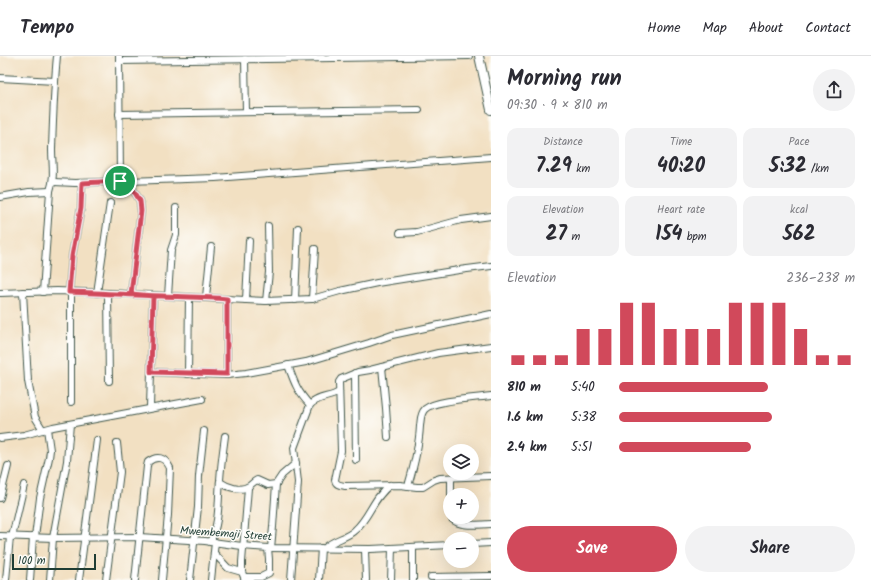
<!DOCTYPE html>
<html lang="en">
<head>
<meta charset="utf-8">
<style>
  :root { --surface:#fff; --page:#f2f2f3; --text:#2b2b33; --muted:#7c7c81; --line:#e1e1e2; --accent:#d1495b }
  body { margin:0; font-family:Kalam,sans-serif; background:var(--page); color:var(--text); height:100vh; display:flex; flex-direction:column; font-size:15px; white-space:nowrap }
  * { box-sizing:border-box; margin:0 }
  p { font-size:13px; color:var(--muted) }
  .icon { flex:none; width:22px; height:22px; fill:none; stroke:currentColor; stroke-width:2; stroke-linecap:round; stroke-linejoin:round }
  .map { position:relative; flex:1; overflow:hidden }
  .panel { display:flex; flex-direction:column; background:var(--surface); width:380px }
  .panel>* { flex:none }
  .buttons { position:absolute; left:443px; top:388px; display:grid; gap:8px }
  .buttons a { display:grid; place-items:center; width:36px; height:36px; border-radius:50%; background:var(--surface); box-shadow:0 4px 16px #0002; font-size:20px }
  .scale { position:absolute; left:12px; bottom:10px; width:84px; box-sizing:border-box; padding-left:4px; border:2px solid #1f3d34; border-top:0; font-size:11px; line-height:14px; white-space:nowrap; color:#1f3d34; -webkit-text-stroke:3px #fdfcf7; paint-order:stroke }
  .pin { position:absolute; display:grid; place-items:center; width:34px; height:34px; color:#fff; margin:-17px; border:2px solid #fff; border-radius:50%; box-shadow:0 1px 4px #0007 }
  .round { display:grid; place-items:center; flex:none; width:42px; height:42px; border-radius:21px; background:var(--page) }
  .headline { display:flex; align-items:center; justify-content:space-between; height:68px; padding:0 16px }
  h1 { font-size:22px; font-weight:700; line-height:30px }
  .figures { display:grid; grid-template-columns:repeat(3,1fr); gap:6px; height:68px; padding:4px 16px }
  .figures div { display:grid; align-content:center; border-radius:10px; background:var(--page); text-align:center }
  .figures b { font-size:20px; font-weight:700 }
  .figures small { font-size:11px; font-weight:400 }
  .figures p { font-size:11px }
  .chart { height:112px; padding:8px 16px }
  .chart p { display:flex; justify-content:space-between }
  .chart svg { width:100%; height:72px; margin-top:4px; stroke:var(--accent); stroke-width:6 }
  .action { display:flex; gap:8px; margin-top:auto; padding:8px 16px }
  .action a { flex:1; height:46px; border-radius:24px; background:var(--accent); color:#fff; font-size:16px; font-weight:700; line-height:46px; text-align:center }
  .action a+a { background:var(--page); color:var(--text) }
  ul { padding:0 16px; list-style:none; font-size:13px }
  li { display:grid; grid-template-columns:64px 48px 1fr; align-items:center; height:30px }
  li i { height:10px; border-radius:5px; background:var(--accent) }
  header { display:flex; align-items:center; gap:24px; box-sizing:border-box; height:56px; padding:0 20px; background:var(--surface); border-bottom:1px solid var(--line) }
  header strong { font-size:19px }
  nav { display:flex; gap:22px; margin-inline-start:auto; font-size:14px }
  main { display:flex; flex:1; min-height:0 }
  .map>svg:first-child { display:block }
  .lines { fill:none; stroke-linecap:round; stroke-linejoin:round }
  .street-casing { stroke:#3f5549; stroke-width:8 }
  .secondary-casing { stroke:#3f5549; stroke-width:10 }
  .street { stroke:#fff; stroke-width:6 }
  .secondary { stroke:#fff; stroke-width:8 }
  .route-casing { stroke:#fff; stroke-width:8 }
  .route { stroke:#d1495b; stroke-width:5 }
  .labels { text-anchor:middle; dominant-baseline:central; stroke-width:3; stroke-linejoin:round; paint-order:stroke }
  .street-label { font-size:11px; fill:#1f3d34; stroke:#fdfcf7 }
</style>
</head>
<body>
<header>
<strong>Tempo</strong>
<nav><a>Home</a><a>Map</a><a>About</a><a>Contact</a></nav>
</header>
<main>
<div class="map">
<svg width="491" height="524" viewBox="0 0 491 524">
  <rect width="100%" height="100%" fill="#fdfcf7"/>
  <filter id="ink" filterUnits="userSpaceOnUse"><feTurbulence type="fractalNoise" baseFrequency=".025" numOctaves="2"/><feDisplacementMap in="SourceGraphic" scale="8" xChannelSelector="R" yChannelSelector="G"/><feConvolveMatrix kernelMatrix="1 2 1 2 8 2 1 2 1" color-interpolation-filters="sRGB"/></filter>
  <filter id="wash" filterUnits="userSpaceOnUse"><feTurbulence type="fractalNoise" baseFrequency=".012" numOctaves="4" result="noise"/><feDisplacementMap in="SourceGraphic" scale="16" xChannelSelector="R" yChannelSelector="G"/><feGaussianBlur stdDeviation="0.9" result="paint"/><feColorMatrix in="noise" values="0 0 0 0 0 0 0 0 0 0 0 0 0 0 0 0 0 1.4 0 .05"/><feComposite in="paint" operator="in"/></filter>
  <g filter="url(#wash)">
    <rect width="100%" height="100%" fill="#f2e0c2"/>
  </g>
  <g filter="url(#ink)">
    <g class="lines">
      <!-- street casing -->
      <g class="street-casing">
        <g id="street">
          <polyline points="119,0 120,125"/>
          <polyline points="245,3 246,56"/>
          <polyline points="119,5 469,0"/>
          <polyline points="0,22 55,25"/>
          <polyline points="119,58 419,54"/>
          <polyline points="54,126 75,127 124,125"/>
          <polyline points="0,141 29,136 50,135"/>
          <polyline points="400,177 417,176 461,164 491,160"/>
          <polyline points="23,236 28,325 35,361 43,374"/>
          <path d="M43,236L50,135C55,121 52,108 52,93C53,62 54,31 57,0"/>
          <polyline points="69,236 72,200 81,152 82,127"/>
          <polyline points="71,236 71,346"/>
          <polyline points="0,237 57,235 108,237 266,245 312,243 340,235 377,227 459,214 491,210"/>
          <polyline points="97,237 110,147"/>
          <polyline points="108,237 109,325"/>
          <polyline points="131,238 141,155 140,145 128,125 215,122 491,101"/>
          <polyline points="168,240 171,194 176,179 176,152"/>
          <polyline points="206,241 211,191"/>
          <polyline points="312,243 315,193"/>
          <polyline points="246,244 249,185"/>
          <polyline points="295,244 298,172"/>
          <polyline points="266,245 269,216 268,170"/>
          <path d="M491,290L438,297L370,314L358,316L341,323L339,326L341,395L335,424C336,429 340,429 345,430L400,429L417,431H423L434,424L440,422L491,420"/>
          <path d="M288,309C294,326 297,335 310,349"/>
          <polyline points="382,311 386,352 388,381"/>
          <polyline points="151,316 227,319 246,317 306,306 369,287 392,279 491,258"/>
          <polyline points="355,317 356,404"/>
          <polyline points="188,318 189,241"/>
          <polyline points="227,319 227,243"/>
          <polyline points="150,352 153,240"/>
          <polyline points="0,382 24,379 53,371 202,343"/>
          <polyline points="451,422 451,439"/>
          <path d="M220,426C227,431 241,436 249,430C252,428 253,426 257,424L268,429L276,428"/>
          <path d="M408,430C414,410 419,391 420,370C421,364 420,358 425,353C435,344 477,342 491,340"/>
          <polyline points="0,442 8,410"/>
          <path d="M452,461V463C462,472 479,468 491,468"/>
          <polyline points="0,480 53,482 139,481 205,485 242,490 268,492 371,493 450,489"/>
          <polyline points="12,481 24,429"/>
          <polyline points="35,481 40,442 49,402 50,394 47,373"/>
          <path d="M210,486C220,467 218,445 220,424C221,409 223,395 225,380"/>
          <polyline points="472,488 491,487"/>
          <polyline points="413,491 413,524"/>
          <polyline points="271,492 273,471 276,428 282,419 296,407"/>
          <path d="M325,492C333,483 346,483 355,474C370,461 372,443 390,429"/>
          <polyline points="365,493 366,524"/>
          <polyline points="214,497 228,512 242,516"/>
          <polyline points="244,521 261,521 269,517 269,503 268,492"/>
          <polyline points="431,521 491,520"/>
          <polyline points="6,524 10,481"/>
          <polyline points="30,524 33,481"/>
          <polyline points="50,524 53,482 67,405 70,368"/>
          <polyline points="79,524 97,384"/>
          <polyline points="106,524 120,416 117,387"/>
          <path d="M135,524L147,410L148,406C157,399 165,401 170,412L168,459L162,524"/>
          <polyline points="190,524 198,451 199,420 204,375"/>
          <polyline points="211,524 215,486"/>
          <polyline points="245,524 242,516 242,506 248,432"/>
          <path d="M291,524L298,426L294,392L310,349C318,340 330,342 339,336"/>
          <polyline points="319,524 321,492"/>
          <polyline points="391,524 392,492"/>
        </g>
      </g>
      <!-- secondary casing -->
      <g class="secondary-casing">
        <polyline id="secondary" points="479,0 491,54"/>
      </g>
      <!-- street -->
      <use href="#street" class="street"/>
      <!-- secondary -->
      <use href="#secondary" class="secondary"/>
    </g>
  </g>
  <g class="lines" filter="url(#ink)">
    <!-- route casing -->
    <g class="route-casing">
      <path id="route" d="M120,125L82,127L81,152L72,200L69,236C100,237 131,239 162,240C184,241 206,241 227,243V318L151,316L153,240L131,238L141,155L140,145L128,125H120"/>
    </g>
    <!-- route -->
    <use href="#route" class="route"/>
  </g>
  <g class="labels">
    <!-- street labels -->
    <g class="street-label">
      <text transform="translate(226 478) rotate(4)">Mwembemaji Street</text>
    </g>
  </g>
</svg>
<div class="buttons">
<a><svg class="icon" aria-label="layers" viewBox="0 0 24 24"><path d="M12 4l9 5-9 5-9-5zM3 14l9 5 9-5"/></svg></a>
<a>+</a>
<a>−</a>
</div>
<div class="scale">100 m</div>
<div class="pin" style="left:120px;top:125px;background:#1e9e55"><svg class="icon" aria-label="arrive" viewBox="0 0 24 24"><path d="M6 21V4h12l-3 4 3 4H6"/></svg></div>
</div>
<section class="panel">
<div class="headline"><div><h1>Morning run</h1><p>09:30 · 9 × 810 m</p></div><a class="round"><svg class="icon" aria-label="share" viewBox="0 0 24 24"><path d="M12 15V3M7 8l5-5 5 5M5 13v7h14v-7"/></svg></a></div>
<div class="figures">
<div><p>Distance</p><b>7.29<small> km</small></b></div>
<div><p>Time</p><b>40:20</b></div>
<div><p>Pace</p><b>5:32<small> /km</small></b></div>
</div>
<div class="figures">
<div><p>Elevation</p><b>27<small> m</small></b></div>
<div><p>Heart rate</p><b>154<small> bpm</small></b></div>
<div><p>kcal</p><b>562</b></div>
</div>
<div class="chart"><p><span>Elevation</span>236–238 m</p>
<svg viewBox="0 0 160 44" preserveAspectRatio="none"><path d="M5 44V38M15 44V38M25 44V38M35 44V22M45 44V22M55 44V6M65 44V6M75 44V22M85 44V22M95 44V22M105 44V6M115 44V6M125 44V6M135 44V22M145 44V38M155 44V38"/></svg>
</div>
<ul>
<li><b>810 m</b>5:40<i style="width:63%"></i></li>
<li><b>1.6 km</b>5:38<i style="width:65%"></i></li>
<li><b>2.4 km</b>5:51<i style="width:56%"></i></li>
</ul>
<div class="action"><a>Save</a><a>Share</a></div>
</section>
</main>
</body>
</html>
